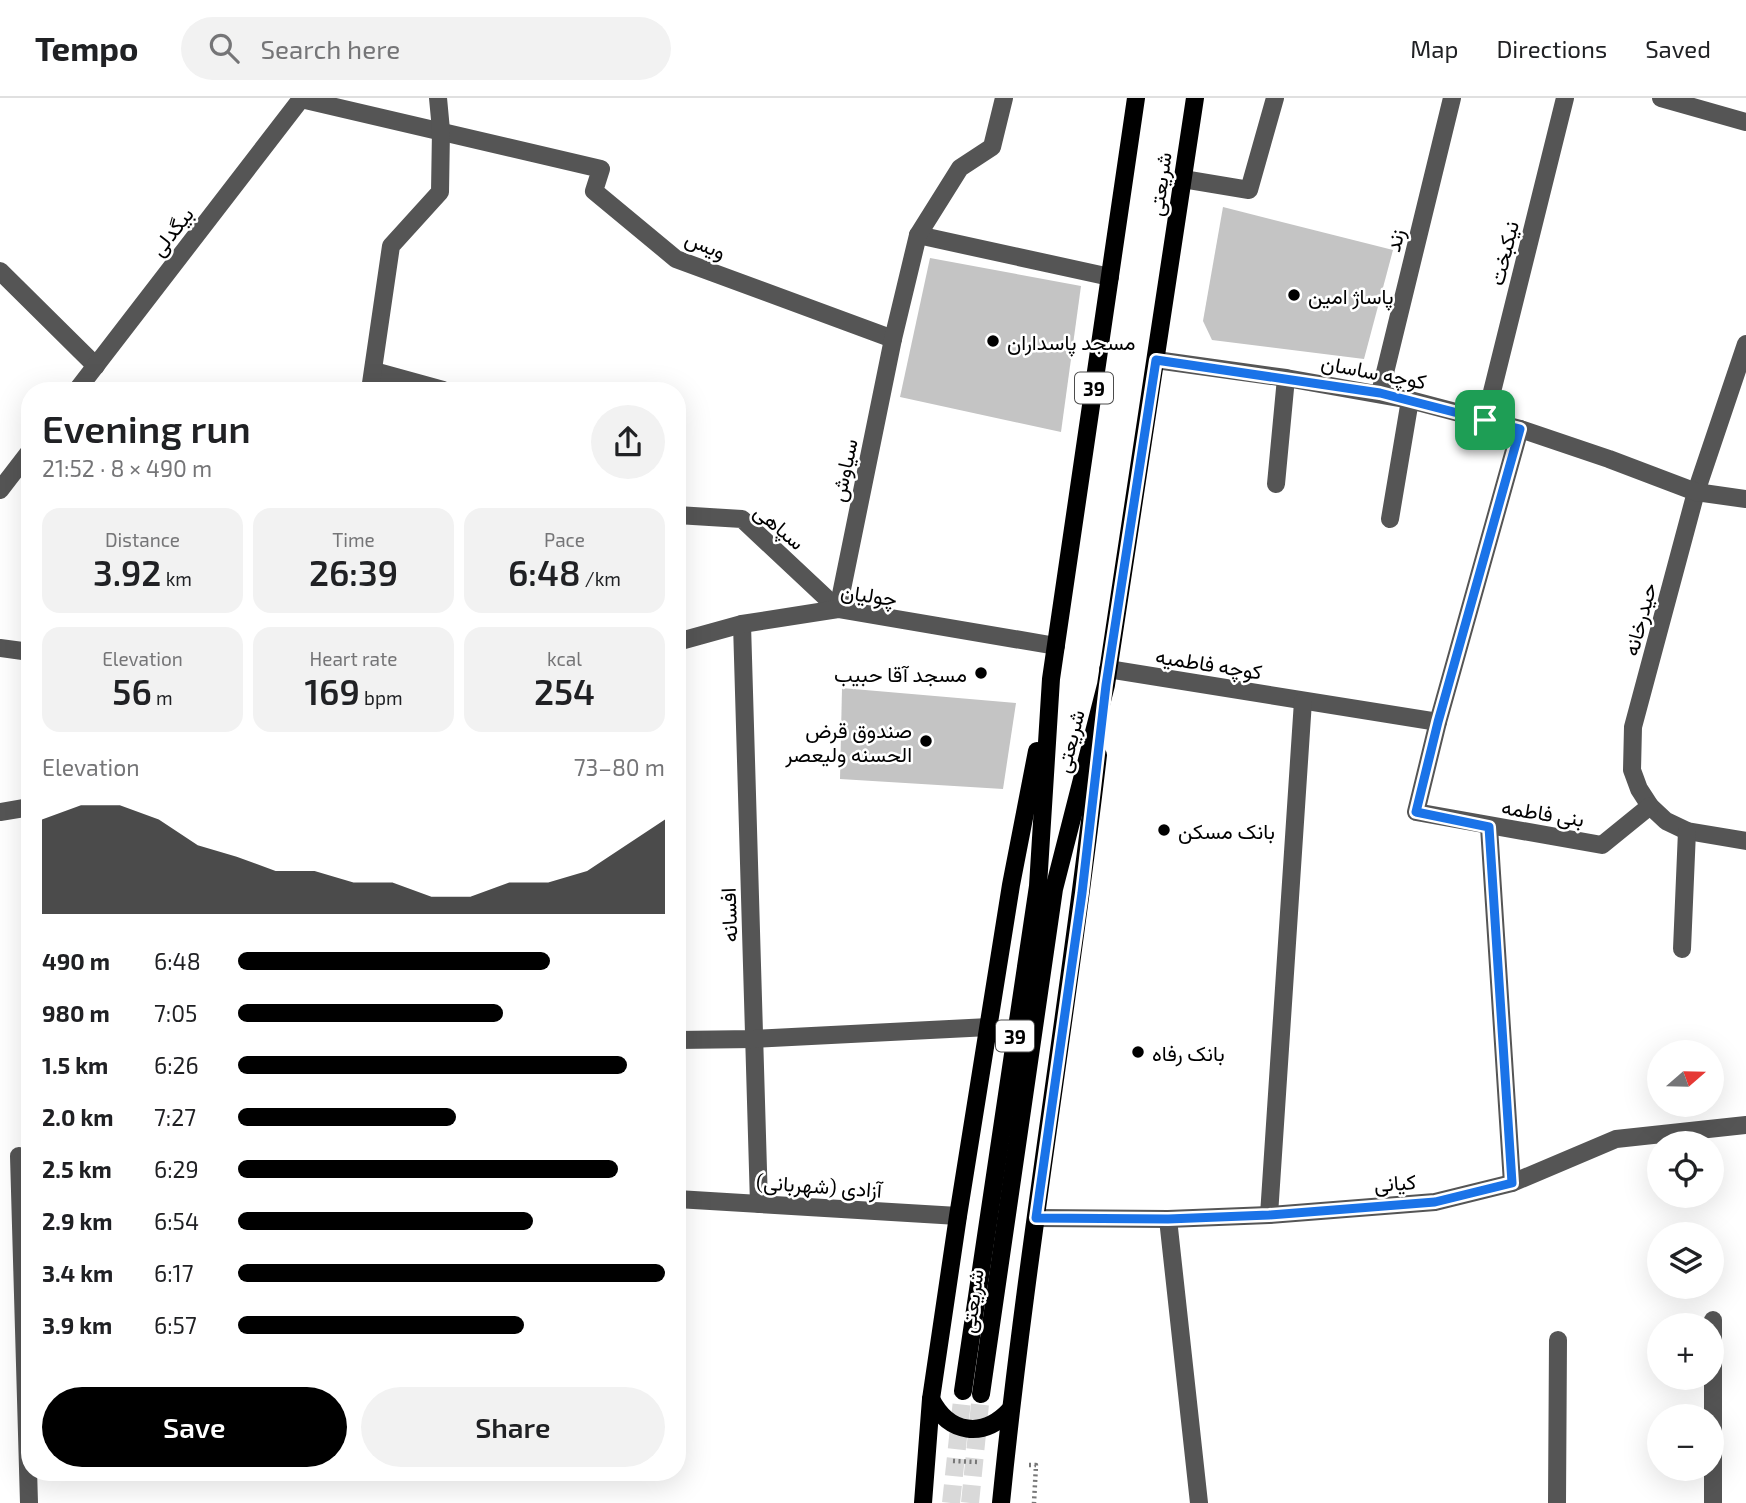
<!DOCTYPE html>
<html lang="en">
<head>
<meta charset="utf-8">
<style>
  :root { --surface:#fff; --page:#f2f2f2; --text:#202124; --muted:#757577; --line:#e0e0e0; --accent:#000 }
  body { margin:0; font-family:"Exo 2",Vazirmatn,sans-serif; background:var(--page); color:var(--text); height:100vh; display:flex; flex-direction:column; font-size:26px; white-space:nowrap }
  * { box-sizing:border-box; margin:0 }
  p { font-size:23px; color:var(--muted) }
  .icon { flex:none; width:38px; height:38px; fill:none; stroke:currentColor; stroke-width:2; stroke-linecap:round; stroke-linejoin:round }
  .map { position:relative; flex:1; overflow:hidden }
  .drawer { position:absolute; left:21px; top:284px; width:665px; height:1099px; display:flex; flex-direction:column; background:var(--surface); border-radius:28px; box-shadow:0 7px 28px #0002 }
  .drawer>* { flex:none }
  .needle { width:46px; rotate:70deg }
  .fabs { position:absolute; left:1647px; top:942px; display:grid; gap:14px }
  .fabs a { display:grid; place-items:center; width:77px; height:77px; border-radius:50%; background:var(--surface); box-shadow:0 7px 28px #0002; font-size:35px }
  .pin { position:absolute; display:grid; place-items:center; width:60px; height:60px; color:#fff; margin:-30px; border-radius:14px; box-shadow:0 4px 10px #0006 }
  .round { display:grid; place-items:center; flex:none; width:74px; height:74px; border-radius:37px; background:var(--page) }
  .summary { display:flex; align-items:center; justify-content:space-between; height:119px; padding:0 21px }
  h1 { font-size:38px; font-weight:600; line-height:52px }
  .figures { display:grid; grid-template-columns:repeat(3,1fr); gap:10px; height:119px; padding:7px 21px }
  .figures div { display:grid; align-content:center; border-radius:18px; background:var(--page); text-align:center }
  .figures b { font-size:35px; font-weight:600 }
  .figures small { font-size:19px; font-weight:400 }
  .figures p { font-size:19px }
  .chart { height:196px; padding:14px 21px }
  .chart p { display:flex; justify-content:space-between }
  .chart svg { width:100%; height:126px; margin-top:7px; fill:var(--accent); opacity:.7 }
  .cta { display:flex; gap:14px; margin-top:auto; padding:14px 21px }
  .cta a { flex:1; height:80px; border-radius:42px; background:var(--accent); color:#fff; font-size:28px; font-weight:600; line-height:80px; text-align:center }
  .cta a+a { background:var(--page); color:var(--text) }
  ul { padding:0 21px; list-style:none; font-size:23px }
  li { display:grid; grid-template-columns:112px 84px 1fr; align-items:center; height:52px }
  li i { height:18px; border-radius:9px; background:var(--accent) }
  header { display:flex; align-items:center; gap:42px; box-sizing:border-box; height:98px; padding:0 35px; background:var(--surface); border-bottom:2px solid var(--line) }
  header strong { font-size:33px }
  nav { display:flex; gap:38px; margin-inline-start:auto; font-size:24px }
  .search { width:490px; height:63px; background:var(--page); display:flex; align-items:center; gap:18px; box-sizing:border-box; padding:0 24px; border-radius:38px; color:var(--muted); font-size:26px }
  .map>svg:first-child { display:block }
  .building { fill:#c4c4c4 }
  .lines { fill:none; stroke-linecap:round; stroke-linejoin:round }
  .major-tunnel { stroke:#d9d9d9; stroke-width:18; stroke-dasharray:18 9; stroke-linecap:butt }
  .path { stroke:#777; stroke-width:4.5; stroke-dasharray:2 3.5; stroke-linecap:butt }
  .minor { stroke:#555; stroke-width:18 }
  .major { stroke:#000; stroke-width:18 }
  .route-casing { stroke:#fff; stroke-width:14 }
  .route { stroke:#1a73e8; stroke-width:9 }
  .poi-dot { fill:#000; stroke:#fff; stroke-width:2.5 }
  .labels { text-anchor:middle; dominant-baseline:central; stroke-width:5; stroke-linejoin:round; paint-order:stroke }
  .shield { fill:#fff; stroke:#4c4c4c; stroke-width:2 }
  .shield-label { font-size:19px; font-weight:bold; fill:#000 }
  .street-label { font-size:21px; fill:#000; stroke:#fff }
  .poi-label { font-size:21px; fill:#000; stroke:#fff; text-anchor:start }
</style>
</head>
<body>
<header>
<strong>Tempo</strong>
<div class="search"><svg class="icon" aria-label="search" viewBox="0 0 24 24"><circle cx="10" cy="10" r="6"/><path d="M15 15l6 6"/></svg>Search here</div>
<nav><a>Map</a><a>Directions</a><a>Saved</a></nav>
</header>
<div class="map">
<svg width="1746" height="1405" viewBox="0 0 1746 1405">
  <rect width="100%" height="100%" fill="#fff"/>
  <!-- building -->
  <g class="building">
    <polygon points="1223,109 1393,152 1364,261 1212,242 1203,223"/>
    <polygon points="930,160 1081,188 1061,334 900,299"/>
    <polygon points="842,590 1016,605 1003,691 840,681"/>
  </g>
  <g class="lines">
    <!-- major-tunnel -->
    <g class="major-tunnel">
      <polyline points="951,1405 963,1293"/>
      <polyline points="970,1405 981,1296"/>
    </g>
    <!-- path -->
    <g class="path">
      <polyline points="953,1363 979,1364"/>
      <polyline points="1029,1367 1036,1367 1034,1405"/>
    </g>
    <!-- minor -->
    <g class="minor">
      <polyline points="1661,0 1746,24"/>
      <polyline points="301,1 601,71 594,93 676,161 893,241"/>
      <polyline points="1183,81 1249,92 1275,0"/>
      <polyline points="918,137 1110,179"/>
      <polyline points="0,173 96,268"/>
      <polyline points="1746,246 1696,394 1633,629 1632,672 1639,691 1650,708 1666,723 1687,733 1746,743"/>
      <polyline points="1156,262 1286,280 1410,302 1520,331 1609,361 1696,394 1746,401"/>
      <polyline points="374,273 443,292"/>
      <polyline points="77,292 301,1"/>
      <polyline points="370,292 391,148 440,94 441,32 438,0"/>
      <polyline points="1380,295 1452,0"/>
      <polyline points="1485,322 1565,0"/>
      <polyline points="1276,386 1286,280"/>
      <polyline points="0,392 30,353"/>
      <polyline points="677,417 742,421 838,511"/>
      <polyline points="1390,421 1410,302"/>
      <polyline points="838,511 893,241 918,137 960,70 992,49 1004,0"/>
      <polyline points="742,526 759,1106"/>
      <polyline points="677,544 742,526 838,511 1056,548"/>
      <polyline points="0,550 30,554"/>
      <polyline points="1108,571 1438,624 1416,714 1602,747 1650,708"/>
      <polyline points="1438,624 1520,331"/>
      <polyline points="0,714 30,709"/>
      <polyline points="1489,729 1512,1085"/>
      <polyline points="1682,851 1687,733"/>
      <polyline points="677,942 754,941 989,929"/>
      <polyline points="19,1058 29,1405"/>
      <polyline points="677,1101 958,1118"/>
      <polyline points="1269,1117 1303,603"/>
      <polyline points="1036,1120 1168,1121 1269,1117 1435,1104 1512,1085 1616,1041 1746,1027"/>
      <polyline points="1168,1121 1199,1405"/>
      <polyline points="1713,1222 1713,1405"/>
      <polyline points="1557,1405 1558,1242"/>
    </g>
    <!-- major -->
    <g class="major">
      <polyline points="963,1293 1038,788 1051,581 1136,0"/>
      <polyline points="981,1296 1054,791 1106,587 1195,0"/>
      <path d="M931,1301C949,1336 983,1341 1010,1312"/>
      <polyline points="923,1405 931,1301 958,1118 1011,787 1037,653"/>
      <path d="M1001,1405C1026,1155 1069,907 1098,657"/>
    </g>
  </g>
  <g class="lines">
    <!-- route casing -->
    <g class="route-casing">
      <polygon id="route" points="1156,262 1380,295 1520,331 1438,624 1416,714 1489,729 1512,1085 1435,1104 1269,1117 1168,1121 1036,1120 1082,795 1106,587"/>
    </g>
    <!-- route -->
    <use href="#route" class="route"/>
  </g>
  <!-- markers -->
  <g class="poi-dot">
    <circle cx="1294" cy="197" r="7"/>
    <circle cx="993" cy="243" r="7"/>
    <circle cx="981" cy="575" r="7"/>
    <circle cx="926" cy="643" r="7"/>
    <circle cx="1164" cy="732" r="7"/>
    <circle cx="1138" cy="954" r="7"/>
  </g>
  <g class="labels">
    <!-- shield labels -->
    <g class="shield">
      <rect x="1075" y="274.5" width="38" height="31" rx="5"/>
      <rect x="996" y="922.5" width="38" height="31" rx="5"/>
    </g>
    <g class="shield-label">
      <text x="1094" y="290">39</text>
      <text x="1015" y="938">39</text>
    </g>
    <!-- street labels -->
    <g class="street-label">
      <text transform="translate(1159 86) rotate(-82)">شریعتی</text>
      <text transform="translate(171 133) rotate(-52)">بیگدلی</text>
      <text transform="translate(1394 142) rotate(-76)">زند</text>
      <text transform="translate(706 146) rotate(23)">ویس</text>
      <text transform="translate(1503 155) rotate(-76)">نیکبخت</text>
      <text transform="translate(1374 273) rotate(11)">کوچه ساسان</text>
      <text transform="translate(843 372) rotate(-78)">سیاوش</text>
      <text transform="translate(780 428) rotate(40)">سپاهی</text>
      <text transform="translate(869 496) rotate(8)">چولیان</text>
      <text transform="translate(1639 521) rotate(-75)">حیدرخانه</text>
      <text transform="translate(1209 565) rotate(9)">کوچه فاطمیه</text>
      <text transform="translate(1069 643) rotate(-76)">شریعتی</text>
      <text transform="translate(1543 714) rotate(9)">بنی فاطمه</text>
      <text transform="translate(728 817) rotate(-92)">افسانه</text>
      <text transform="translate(1395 1084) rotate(-4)">کیانی</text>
      <text transform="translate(819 1087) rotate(4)">آزادی (شهربانی)</text>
      <text transform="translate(971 1203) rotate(-82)">شریعتی</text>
    </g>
    <!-- poi labels -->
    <g class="poi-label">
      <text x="1308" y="197">پاساژ امین</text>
      <text x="1007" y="243">مسجد پاسداران</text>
      <text x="967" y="575" text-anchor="end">مسجد آقا حبیب</text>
      <text x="912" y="631" text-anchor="end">صندوق قرض<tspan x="912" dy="24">الحسنه ولیعصر</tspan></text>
      <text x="1178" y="732">بانک مسکن</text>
      <text x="1152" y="954">بانک رفاه</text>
    </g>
  </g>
</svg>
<div class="fabs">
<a><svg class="needle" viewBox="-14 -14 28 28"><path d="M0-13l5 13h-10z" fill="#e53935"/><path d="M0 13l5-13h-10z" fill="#757577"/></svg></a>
<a><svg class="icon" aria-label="locate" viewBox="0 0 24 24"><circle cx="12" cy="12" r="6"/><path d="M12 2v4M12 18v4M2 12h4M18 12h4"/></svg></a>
<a><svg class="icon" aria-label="layers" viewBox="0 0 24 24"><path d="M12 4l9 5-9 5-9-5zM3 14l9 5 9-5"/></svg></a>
<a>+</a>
<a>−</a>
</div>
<div class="pin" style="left:1485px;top:322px;background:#1e9e55"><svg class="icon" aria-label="arrive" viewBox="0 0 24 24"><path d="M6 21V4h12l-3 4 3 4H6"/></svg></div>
<section class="drawer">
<div class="summary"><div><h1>Evening run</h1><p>21:52 · 8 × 490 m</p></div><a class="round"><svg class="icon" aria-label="share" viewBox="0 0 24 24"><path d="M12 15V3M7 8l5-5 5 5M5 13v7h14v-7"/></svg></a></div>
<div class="figures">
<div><p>Distance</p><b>3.92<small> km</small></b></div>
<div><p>Time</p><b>26:39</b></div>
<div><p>Pace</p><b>6:48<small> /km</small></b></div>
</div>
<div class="figures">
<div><p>Elevation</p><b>56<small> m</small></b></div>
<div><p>Heart rate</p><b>169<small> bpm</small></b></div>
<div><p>kcal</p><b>254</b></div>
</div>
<div class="chart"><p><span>Elevation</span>73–80 m</p>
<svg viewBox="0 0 160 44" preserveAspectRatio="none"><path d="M0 44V11L10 6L20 6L30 11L40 20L50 24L60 29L70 29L80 33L90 33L100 38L110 38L120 33L130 33L140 29L150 20L160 11V44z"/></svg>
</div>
<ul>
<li><b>490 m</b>6:48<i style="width:73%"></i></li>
<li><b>980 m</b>7:05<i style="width:62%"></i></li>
<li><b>1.5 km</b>6:26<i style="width:91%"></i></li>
<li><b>2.0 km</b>7:27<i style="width:51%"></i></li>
<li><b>2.5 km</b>6:29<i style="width:89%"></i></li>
<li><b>2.9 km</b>6:54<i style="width:69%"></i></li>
<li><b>3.4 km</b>6:17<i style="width:100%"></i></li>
<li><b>3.9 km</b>6:57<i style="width:67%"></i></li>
</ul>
<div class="cta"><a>Save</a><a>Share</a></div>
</section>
</div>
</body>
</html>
